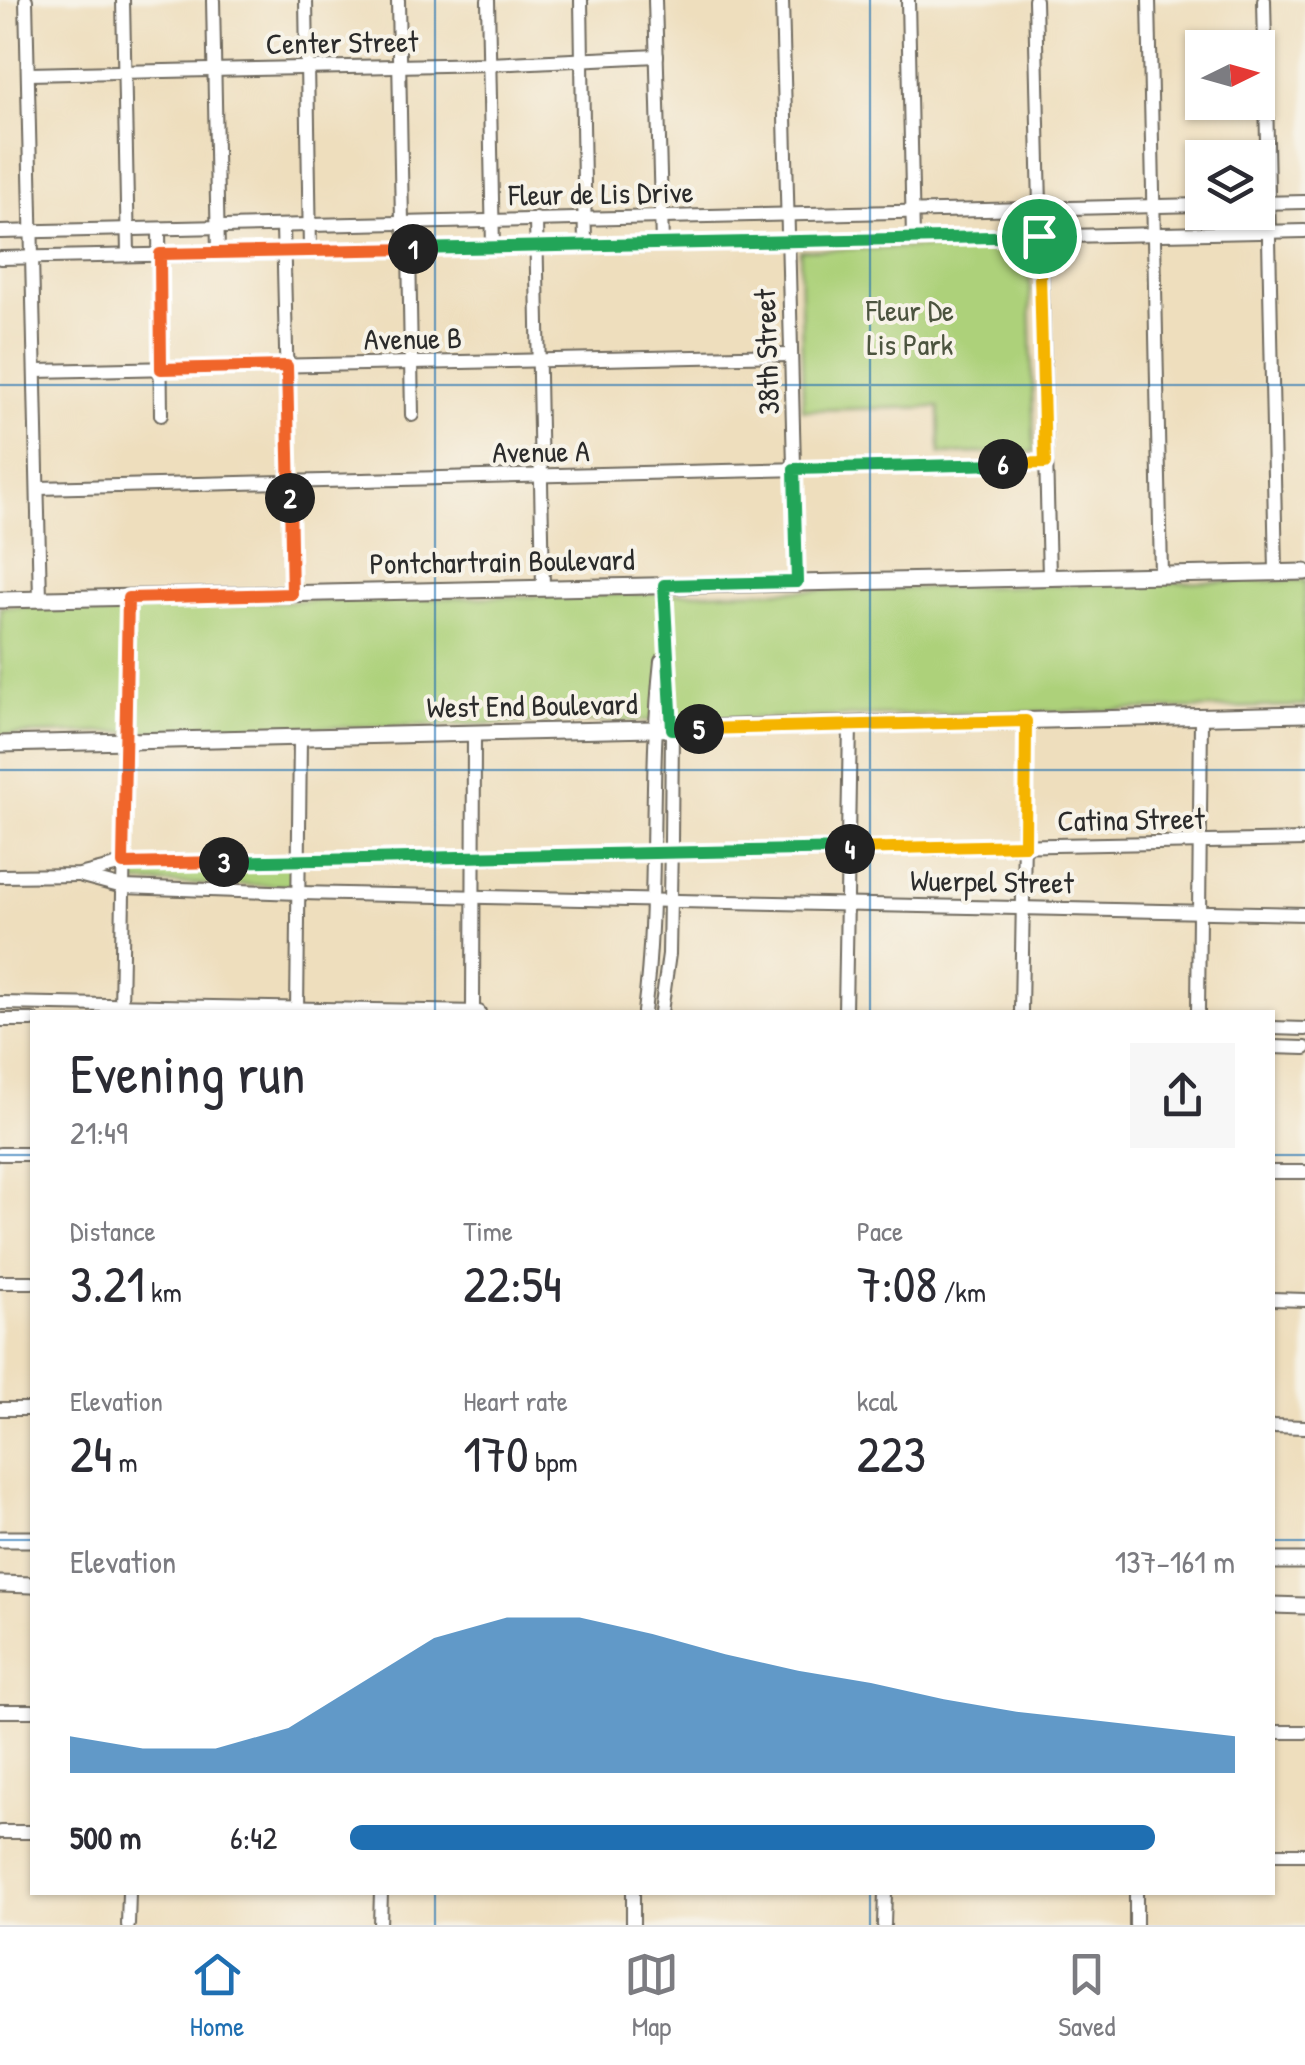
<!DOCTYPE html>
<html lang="en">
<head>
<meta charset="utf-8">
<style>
  :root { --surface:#fff; --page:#f7f7f7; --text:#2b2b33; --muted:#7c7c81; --line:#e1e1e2; --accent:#1f6fb2 }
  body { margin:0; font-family:"Patrick Hand",sans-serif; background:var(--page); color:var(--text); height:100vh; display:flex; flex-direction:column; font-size:38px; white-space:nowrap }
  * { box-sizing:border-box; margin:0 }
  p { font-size:32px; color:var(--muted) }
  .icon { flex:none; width:55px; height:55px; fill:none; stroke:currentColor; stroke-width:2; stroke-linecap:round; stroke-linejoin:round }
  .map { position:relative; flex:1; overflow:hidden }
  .sheet { position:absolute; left:30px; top:1010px; width:1245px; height:885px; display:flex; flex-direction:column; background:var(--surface); border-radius:0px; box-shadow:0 2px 8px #0004 }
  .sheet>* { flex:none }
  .needle { width:65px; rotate:85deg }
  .fabs { position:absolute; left:1185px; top:30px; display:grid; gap:20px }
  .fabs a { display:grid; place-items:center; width:90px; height:90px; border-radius:0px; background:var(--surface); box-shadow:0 2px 8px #0004; font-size:50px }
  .pin { position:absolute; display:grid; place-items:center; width:85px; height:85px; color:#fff; margin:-42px; border:5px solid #fff; border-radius:50%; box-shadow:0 2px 10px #0007 }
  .km { position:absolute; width:50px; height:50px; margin:-25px; border-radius:50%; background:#222; color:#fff; font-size:28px; line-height:50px; text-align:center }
  .round { display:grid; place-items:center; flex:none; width:105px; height:105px; border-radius:0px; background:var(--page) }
  .overview { display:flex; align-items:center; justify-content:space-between; height:170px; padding:0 40px }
  h1 { font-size:55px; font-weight:600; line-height:75px }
  .metrics { display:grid; grid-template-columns:repeat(3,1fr); gap:15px; height:170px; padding:10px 40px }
  .metrics div { display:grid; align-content:center }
  .metrics b { font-size:50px; font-weight:600 }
  .metrics small { font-size:28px; font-weight:400 }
  .metrics p { font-size:28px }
  .chart { height:280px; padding:20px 40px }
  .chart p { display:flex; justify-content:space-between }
  .chart svg { width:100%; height:180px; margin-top:10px; fill:var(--accent); opacity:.7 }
  ul { padding:0 40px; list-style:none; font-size:32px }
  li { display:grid; grid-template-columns:160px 120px 1fr; align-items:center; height:75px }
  li i { height:25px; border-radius:12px; background:var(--accent) }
  .dock { display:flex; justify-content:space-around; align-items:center; height:140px; border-top:2px solid var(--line); background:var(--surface); font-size:28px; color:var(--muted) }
  .dock a { display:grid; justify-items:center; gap:5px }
  .dock .on { color:var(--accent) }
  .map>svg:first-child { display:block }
  .green { fill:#add17a; stroke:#6c7e52; stroke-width:2.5 }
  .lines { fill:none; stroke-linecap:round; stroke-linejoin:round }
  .minor-casing { stroke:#6f6a5e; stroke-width:16 }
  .major-casing { stroke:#6f6a5e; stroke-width:19 }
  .minor { stroke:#fff; stroke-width:12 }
  .major { stroke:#fff; stroke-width:15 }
  .split-1-casing { stroke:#fff; stroke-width:20 }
  .split-2-casing { stroke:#fff; stroke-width:20 }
  .split-3-casing { stroke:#fff; stroke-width:20 }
  .split-4-casing { stroke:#fff; stroke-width:20 }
  .split-5-casing { stroke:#fff; stroke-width:20 }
  .split-6-casing { stroke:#fff; stroke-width:20 }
  .split-7-casing { stroke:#fff; stroke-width:20 }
  .split-1 { stroke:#22a559; stroke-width:12 }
  .split-2 { stroke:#f0652b; stroke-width:12 }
  .split-3 { stroke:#f0652b; stroke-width:12 }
  .split-4 { stroke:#22a559; stroke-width:12 }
  .split-5 { stroke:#f5b400; stroke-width:12 }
  .split-6 { stroke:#22a559; stroke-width:12 }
  .split-7 { stroke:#f5b400; stroke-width:12 }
  .grid { fill:none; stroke:#1f6fb2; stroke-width:2.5; stroke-opacity:0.55 }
  .labels { text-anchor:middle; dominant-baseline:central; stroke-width:8; stroke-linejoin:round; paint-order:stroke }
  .street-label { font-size:30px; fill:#2b2b2b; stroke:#f7f3e8 }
  .park-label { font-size:30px; fill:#4c543f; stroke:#f7f3e8 }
</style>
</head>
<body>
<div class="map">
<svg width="1305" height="1925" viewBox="0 0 1305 1925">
  <rect width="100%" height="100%" fill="#f7f3e8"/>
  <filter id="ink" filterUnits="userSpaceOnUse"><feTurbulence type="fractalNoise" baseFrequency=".01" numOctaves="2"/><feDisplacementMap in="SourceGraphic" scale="20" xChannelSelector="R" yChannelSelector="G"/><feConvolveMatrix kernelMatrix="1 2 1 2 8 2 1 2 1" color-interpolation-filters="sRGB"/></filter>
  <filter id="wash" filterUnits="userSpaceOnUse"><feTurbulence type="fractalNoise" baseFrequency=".0048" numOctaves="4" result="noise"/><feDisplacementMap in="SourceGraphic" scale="40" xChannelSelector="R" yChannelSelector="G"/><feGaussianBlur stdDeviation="2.25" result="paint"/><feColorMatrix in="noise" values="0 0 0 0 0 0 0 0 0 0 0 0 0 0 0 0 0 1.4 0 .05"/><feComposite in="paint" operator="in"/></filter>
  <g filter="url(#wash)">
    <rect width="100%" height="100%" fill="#eedebd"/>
    <!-- green -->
    <g class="green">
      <polygon points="1029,245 1034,452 940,454 939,407 803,410 800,250"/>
      <polygon points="1305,580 1305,706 0,735 0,607"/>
      <polygon points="294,865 293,886 130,883 130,870"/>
    </g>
  </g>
  <g filter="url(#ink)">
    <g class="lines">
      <!-- minor casing -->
      <g class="minor-casing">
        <g id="minor">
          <polyline points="26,0 40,599"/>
          <polyline points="123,0 128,255"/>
          <polyline points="213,0 218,253"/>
          <polyline points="306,0 310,251"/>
          <polyline points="398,0 402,222 409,249 412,415"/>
          <polyline points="488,0 493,248"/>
          <polyline points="581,0 585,246"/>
          <polyline points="655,0 662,244"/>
          <polyline points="782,0 797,582"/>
          <polyline points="908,0 913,239"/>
          <polyline points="1035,0 1049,577"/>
          <polyline points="1149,0 1161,574"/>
          <polyline points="1264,0 1276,572"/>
          <polyline points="28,74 489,64 657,56"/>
          <polyline points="1258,203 1305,202"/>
          <polyline points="536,219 543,587"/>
          <polyline points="283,226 292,594"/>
          <polyline points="159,229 161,415"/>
          <polyline points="0,232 1202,205"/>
          <polyline points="0,258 1305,231"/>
          <polyline points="36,371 791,355"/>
          <polyline points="38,488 1045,463"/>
          <polyline points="0,876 79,875 123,864 1305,840"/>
          <polyline points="82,876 123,887 299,893 1305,914"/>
          <polyline points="0,1003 479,1012"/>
          <polyline points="121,1011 128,598"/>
          <polyline points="297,1012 300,737"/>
          <polyline points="473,1012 474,735"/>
          <path d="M644,1012C659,896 648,778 661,661"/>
          <polyline points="661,1012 669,954 671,843 672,729 664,585"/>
          <polyline points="845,1012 850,724"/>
          <polyline points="1021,1012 1026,721"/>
          <polyline points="1198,1012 1201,717"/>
          <polyline points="0,1020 32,1020"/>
          <polyline points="1272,1028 1305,1029"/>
          <polyline points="1272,1047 1305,1048"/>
          <polyline points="0,1154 32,1154"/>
          <polyline points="1272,1172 1305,1172"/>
          <polyline points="0,1282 32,1282"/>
          <polyline points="1272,1299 1305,1300"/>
          <polyline points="0,1409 32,1409"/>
          <polyline points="1272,1426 1305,1427"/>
          <polyline points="0,1711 32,1711"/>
          <polyline points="1272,1732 1305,1732"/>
          <polyline points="0,1832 32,1832"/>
          <polyline points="1272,1854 1305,1854"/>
          <polyline points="128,1925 129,1892"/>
          <polyline points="380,1925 381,1892"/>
          <polyline points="633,1925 633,1892"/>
          <polyline points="884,1925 885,1892"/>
          <polyline points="1136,1925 1136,1892"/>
        </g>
      </g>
      <!-- major casing -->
      <g class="major-casing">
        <g id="major">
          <polyline points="0,600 1305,572"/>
          <polyline points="0,744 1305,714"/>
          <polyline points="0,1539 32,1539"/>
          <polyline points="1272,1561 1305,1561"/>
          <polyline points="0,1584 32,1585"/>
          <polyline points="1272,1605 1305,1606"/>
        </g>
      </g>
      <!-- minor -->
      <use href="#minor" class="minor"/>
      <!-- major -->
      <use href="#major" class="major"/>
    </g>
  </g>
  <g class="lines" filter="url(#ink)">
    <!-- split-1 casing -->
    <g class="split-1-casing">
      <polyline id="split-1" points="413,249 1039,236"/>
    </g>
    <!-- split-2 casing -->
    <g class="split-2-casing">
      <polyline id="split-2" points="290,498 287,366 161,369 160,254 413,249"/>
    </g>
    <!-- split-3 casing -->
    <g class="split-3-casing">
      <polyline id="split-3" points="224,862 123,864 128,598 292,594 290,498"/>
    </g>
    <!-- split-4 casing -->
    <g class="split-4-casing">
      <polyline id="split-4" points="224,862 850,849"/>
    </g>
    <!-- split-5 casing -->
    <g class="split-5-casing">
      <polyline id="split-5" points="699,729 1026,721 1025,845 850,849"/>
    </g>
    <!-- split-6 casing -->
    <g class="split-6-casing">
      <polyline id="split-6" points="699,729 672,729 664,585 797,582 794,469 1003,464"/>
    </g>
    <!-- split-7 casing -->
    <g class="split-7-casing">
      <polyline id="split-7" points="1003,464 1045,463 1039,236"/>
    </g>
    <!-- split-1 -->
    <use href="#split-1" class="split-1"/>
    <!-- split-2 -->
    <use href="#split-2" class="split-2"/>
    <!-- split-3 -->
    <use href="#split-3" class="split-3"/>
    <!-- split-4 -->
    <use href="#split-4" class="split-4"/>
    <!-- split-5 -->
    <use href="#split-5" class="split-5"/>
    <!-- split-6 -->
    <use href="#split-6" class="split-6"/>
    <!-- split-7 -->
    <use href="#split-7" class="split-7"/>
  </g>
  <!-- grid -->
  <path class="grid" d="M435,0V1012M870,0V1012M0,385H1305M0,770H1305M0,1155H32M1272,1155H1305M0,1540H32M1272,1540H1305M435,1892V1925M870,1892V1925"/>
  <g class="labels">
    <!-- street labels -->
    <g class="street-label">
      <text transform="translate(342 42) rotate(-1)">Center Street</text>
      <text transform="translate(601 193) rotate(-1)">Fleur de Lis Drive</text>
      <text transform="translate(413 338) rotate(-1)">Avenue B</text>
      <text transform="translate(766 352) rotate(-92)">38th Street</text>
      <text transform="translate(541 451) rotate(-1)">Avenue A</text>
      <text transform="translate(502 561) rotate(-1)">Pontchartrain Boulevard</text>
      <text transform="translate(532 705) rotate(-1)">West End Boulevard</text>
      <text transform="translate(1131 819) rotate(-1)">Catina Street</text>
      <text transform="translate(992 881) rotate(1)">Wuerpel Street</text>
    </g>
    <!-- park labels -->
    <g class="park-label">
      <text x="910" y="310">Fleur De<tspan x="910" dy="34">Lis Park</tspan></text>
    </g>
  </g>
</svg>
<div class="fabs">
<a><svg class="needle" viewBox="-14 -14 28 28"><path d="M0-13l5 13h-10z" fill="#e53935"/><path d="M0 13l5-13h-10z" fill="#7c7c81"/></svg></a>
<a><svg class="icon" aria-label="layers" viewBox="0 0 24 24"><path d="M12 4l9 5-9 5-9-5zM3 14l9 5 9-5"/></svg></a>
</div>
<div class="pin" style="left:1039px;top:236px;background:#1e9e55"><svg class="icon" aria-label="arrive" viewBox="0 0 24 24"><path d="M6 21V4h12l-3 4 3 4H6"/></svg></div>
<b class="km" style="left:413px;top:249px">1</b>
<b class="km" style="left:290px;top:498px">2</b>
<b class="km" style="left:224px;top:862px">3</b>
<b class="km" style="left:850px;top:849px">4</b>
<b class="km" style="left:699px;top:729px">5</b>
<b class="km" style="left:1003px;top:464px">6</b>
<section class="sheet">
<div class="overview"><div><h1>Evening run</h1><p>21:49</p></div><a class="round"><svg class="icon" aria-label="share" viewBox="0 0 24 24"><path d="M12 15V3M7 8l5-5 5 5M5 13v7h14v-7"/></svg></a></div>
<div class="metrics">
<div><p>Distance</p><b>3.21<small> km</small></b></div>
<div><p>Time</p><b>22:54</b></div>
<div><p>Pace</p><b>7:08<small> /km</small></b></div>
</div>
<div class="metrics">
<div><p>Elevation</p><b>24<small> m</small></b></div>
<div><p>Heart rate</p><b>170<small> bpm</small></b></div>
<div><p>kcal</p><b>223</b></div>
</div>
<div class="chart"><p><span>Elevation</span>137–161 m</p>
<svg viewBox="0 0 160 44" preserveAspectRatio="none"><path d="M0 44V35L10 38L20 38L30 33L40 22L50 11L60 6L70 6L80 10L90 15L100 19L110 22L120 26L130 29L140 31L150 33L160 35V44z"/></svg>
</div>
<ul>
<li><b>500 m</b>6:42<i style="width:91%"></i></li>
</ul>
</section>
</div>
<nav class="dock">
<a class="on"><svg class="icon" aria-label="home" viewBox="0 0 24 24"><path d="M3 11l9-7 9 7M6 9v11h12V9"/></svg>Home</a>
<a><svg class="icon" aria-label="map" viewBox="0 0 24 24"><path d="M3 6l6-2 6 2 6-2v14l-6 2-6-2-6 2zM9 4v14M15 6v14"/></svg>Map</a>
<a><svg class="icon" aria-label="saved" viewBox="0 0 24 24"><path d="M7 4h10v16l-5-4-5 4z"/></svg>Saved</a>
</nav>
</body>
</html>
